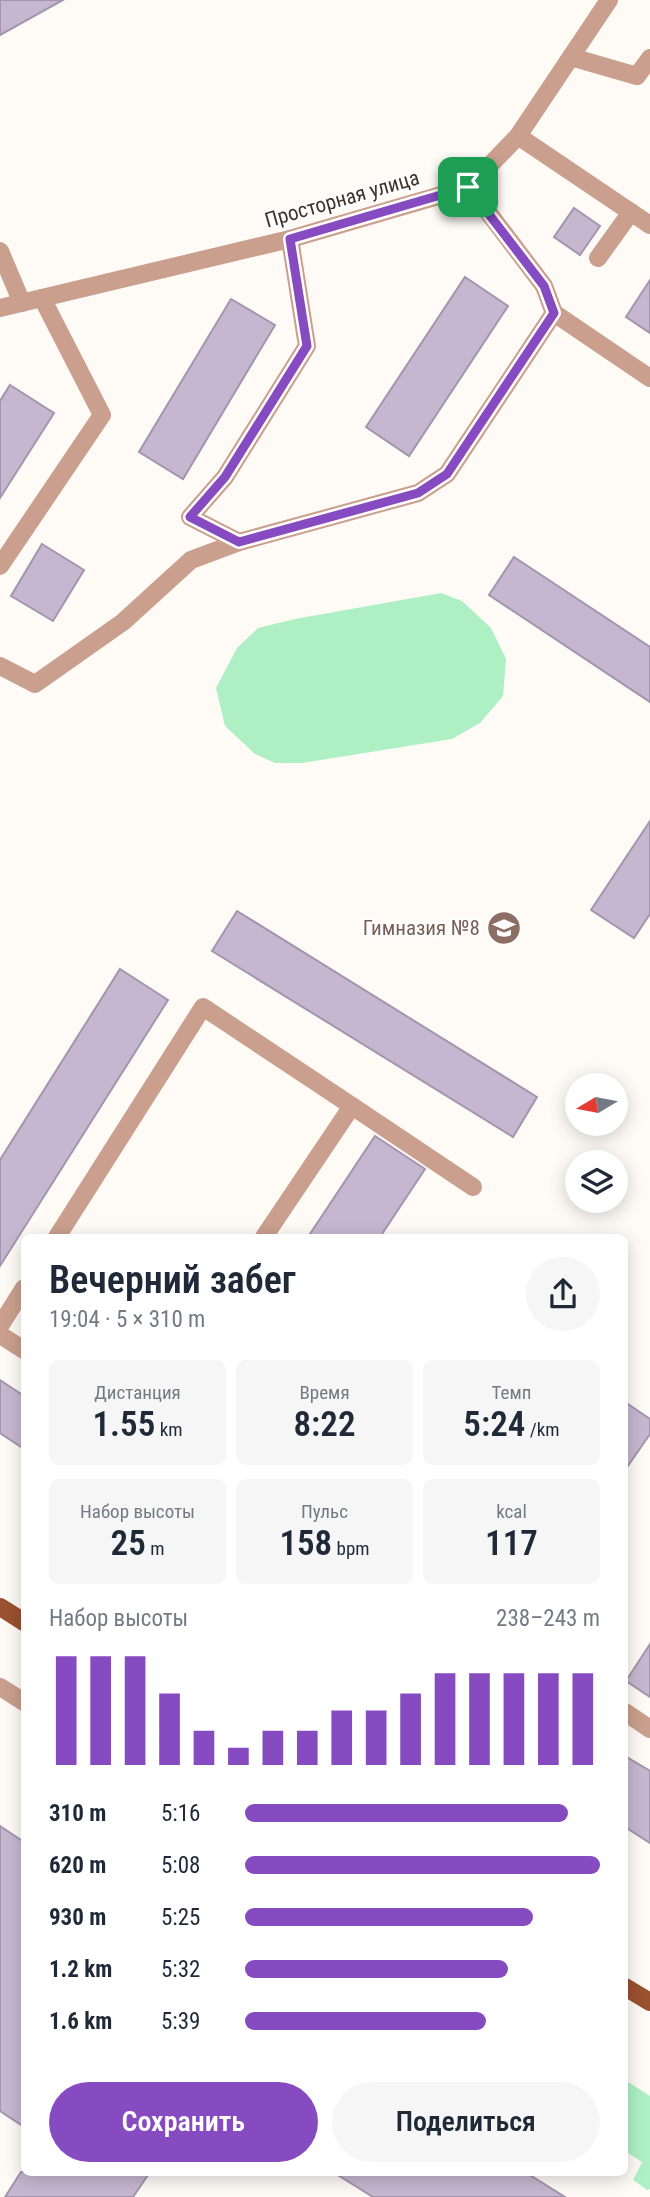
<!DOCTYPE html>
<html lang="ru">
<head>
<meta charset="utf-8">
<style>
  :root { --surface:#fff; --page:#f6f6f7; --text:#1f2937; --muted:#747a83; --accent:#874bc1 }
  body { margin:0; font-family:"Roboto Condensed",sans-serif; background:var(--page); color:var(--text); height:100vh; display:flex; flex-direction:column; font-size:26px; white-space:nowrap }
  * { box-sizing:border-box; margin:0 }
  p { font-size:23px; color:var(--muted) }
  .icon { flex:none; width:38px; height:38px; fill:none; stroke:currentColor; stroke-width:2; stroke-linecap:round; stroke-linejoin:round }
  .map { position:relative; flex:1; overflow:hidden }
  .sheet { position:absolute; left:21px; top:1234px; width:607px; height:942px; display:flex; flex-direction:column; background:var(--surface); border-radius:10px; box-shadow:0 4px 18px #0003 }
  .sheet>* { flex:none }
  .needle { width:46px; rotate:260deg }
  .buttons { position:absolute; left:565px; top:1073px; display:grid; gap:14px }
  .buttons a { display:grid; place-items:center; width:63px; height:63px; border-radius:50%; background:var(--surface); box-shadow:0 4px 18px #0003; font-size:35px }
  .pin { position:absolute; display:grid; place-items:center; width:60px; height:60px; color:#fff; margin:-30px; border-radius:14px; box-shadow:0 4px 10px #0006 }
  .round { display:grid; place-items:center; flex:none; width:74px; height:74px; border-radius:37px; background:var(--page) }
  .head { display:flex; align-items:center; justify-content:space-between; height:119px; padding:0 28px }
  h1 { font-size:38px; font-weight:600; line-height:52px }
  .figures { display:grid; grid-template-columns:repeat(3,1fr); gap:10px; height:119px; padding:7px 28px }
  .figures div { display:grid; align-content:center; border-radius:10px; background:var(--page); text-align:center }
  .figures b { font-size:35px; font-weight:600 }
  .figures small { font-size:19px; font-weight:400 }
  .figures p { font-size:19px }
  .chart { height:196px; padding:14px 28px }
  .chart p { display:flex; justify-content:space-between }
  .chart svg { width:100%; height:126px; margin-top:7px; stroke:var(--accent); stroke-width:6 }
  .action { display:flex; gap:14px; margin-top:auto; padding:14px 28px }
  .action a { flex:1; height:80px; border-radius:42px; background:var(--accent); color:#fff; font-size:28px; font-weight:600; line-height:80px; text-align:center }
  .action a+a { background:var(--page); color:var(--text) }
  ul { padding:0 28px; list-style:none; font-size:23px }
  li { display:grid; grid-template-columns:112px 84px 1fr; align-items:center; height:52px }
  li i { height:18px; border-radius:9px; background:var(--accent) }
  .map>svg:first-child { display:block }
  .green { fill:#aef0c4 }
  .building { fill:#c6b7d0; stroke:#a395ad; stroke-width:2 }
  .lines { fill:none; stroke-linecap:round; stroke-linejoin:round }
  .minor { stroke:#ca9f8d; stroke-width:18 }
  .major { stroke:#9a5130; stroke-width:18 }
  .route-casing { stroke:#fff; stroke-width:14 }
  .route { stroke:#874bc1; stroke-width:9 }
  .labels { text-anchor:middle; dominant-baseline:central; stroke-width:5; stroke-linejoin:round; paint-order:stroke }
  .street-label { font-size:21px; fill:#3c342b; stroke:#fff }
  .education-label { font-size:21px; fill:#785e54; stroke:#fff; text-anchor:end }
</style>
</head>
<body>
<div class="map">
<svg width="650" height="2197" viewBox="0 0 650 2197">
  <rect width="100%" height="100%" fill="#fefaf6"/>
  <!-- green -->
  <g class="green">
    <polygon points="441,593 462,601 491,628 506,659 503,696 480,723 452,739 302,763 275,763 255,754 225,726 216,688 237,648 258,628 295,619"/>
    <polygon points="625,2080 650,2096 650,2189 647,2190 633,2180 642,2162 625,2151"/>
  </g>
  <!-- building -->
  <g class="building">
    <polygon points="0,0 63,0 0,35"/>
    <polygon points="574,208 600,226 580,255 554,237"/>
    <polygon points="465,277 508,306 409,456 366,427"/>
    <polygon points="650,280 650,333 626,317"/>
    <polygon points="231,299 275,325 183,479 139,452"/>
    <polygon points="10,385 54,413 0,498 0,401"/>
    <polygon points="42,544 84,570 53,621 11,596"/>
    <polygon points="514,557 650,647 650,702 489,595"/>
    <polygon points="650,821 650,914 634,938 591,910"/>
    <polygon points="237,911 537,1097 513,1137 212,951"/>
    <polygon points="120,969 168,1000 0,1266 0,1160"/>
    <polygon points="375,1136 425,1169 380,1237 308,1237"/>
    <polygon points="0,1380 24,1396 24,1449 0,1433"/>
    <polygon points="625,1402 650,1419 650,1434 625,1470"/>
    <polygon points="650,1644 650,1697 626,1681"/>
    <polygon points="625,1756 650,1771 650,1843 625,1827"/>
    <polygon points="0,1826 24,1842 24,2127 0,2111"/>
    <polygon points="21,2172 150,2172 133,2197 5,2197"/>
    <polygon points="333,2172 525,2172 565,2197 373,2197"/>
  </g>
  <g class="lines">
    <!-- minor -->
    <g class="minor">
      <polyline points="571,57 637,76 650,58"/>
      <polyline points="518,136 650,225"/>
      <polyline points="469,187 544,286 554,313"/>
      <polyline points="290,239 307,346 225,477 190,517 239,542 418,493 447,474 554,313 650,378"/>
      <polyline points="0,251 22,303"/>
      <polyline points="598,258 631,212"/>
      <polyline points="0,308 290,239 469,187 518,136 609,0"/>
      <polyline points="0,566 102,415 42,298"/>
      <polyline points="0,666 35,684 123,622 191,560 239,542"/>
      <polyline points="352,1106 473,1187"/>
      <polyline points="57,1237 203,1007 352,1106 264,1237"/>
      <polyline points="0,1326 24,1288"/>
      <polyline points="0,1335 24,1350"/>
      <polyline points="0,1687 24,1702"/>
      <polyline points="625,1712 650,1729"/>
    </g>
    <!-- major -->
    <g class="major">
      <polyline points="0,1607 24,1622"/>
      <polyline points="625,1987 650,2002"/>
    </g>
  </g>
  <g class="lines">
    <!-- route casing -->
    <g class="route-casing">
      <polygon id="route" points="468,187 544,286 554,313 447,474 418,493 239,542 190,517 225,477 307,346 290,239"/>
    </g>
    <!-- route -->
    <use href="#route" class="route"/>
  </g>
  <!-- icons -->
  <defs>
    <g id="school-disc" transform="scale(1.75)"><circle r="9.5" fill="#8d6e63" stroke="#fff"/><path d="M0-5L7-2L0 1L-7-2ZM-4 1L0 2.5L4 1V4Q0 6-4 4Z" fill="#fff"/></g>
  </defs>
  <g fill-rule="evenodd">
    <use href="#school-disc" x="504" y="928"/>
  </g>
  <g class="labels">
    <!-- street labels -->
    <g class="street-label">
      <text transform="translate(342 199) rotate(-16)">Просторная улица</text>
    </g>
    <!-- education labels -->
    <g class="education-label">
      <text x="480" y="928">Гимназия №8</text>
    </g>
  </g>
</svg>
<div class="buttons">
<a><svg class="needle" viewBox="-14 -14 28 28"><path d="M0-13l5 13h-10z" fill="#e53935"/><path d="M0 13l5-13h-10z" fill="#747a83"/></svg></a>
<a><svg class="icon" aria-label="layers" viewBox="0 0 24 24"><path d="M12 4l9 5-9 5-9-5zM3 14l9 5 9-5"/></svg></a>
</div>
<div class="pin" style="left:468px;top:187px;background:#1e9e55"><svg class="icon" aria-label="arrive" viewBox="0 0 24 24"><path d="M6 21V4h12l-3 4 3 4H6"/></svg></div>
<section class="sheet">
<div class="head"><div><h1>Вечерний забег</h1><p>19:04 · 5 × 310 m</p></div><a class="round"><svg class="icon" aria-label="share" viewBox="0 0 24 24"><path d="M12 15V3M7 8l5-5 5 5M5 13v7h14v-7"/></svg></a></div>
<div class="figures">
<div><p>Дистанция</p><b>1.55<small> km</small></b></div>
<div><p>Время</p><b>8:22</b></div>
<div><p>Темп</p><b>5:24<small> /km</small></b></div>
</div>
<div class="figures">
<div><p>Набор высоты</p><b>25<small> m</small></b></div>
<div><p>Пульс</p><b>158<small> bpm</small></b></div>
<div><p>kcal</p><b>117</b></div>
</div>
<div class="chart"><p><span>Набор высоты</span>238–243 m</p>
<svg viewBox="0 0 160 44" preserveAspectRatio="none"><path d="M5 44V6M15 44V6M25 44V6M35 44V19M45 44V32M55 44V38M65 44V32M75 44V32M85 44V25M95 44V25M105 44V19M115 44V12M125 44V12M135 44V12M145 44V12M155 44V12"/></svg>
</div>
<ul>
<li><b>310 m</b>5:16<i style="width:91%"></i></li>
<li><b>620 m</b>5:08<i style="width:100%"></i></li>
<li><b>930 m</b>5:25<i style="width:81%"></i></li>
<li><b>1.2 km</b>5:32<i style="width:74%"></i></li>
<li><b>1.6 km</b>5:39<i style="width:68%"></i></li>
</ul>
<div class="action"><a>Сохранить</a><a>Поделиться</a></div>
</section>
</div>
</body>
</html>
